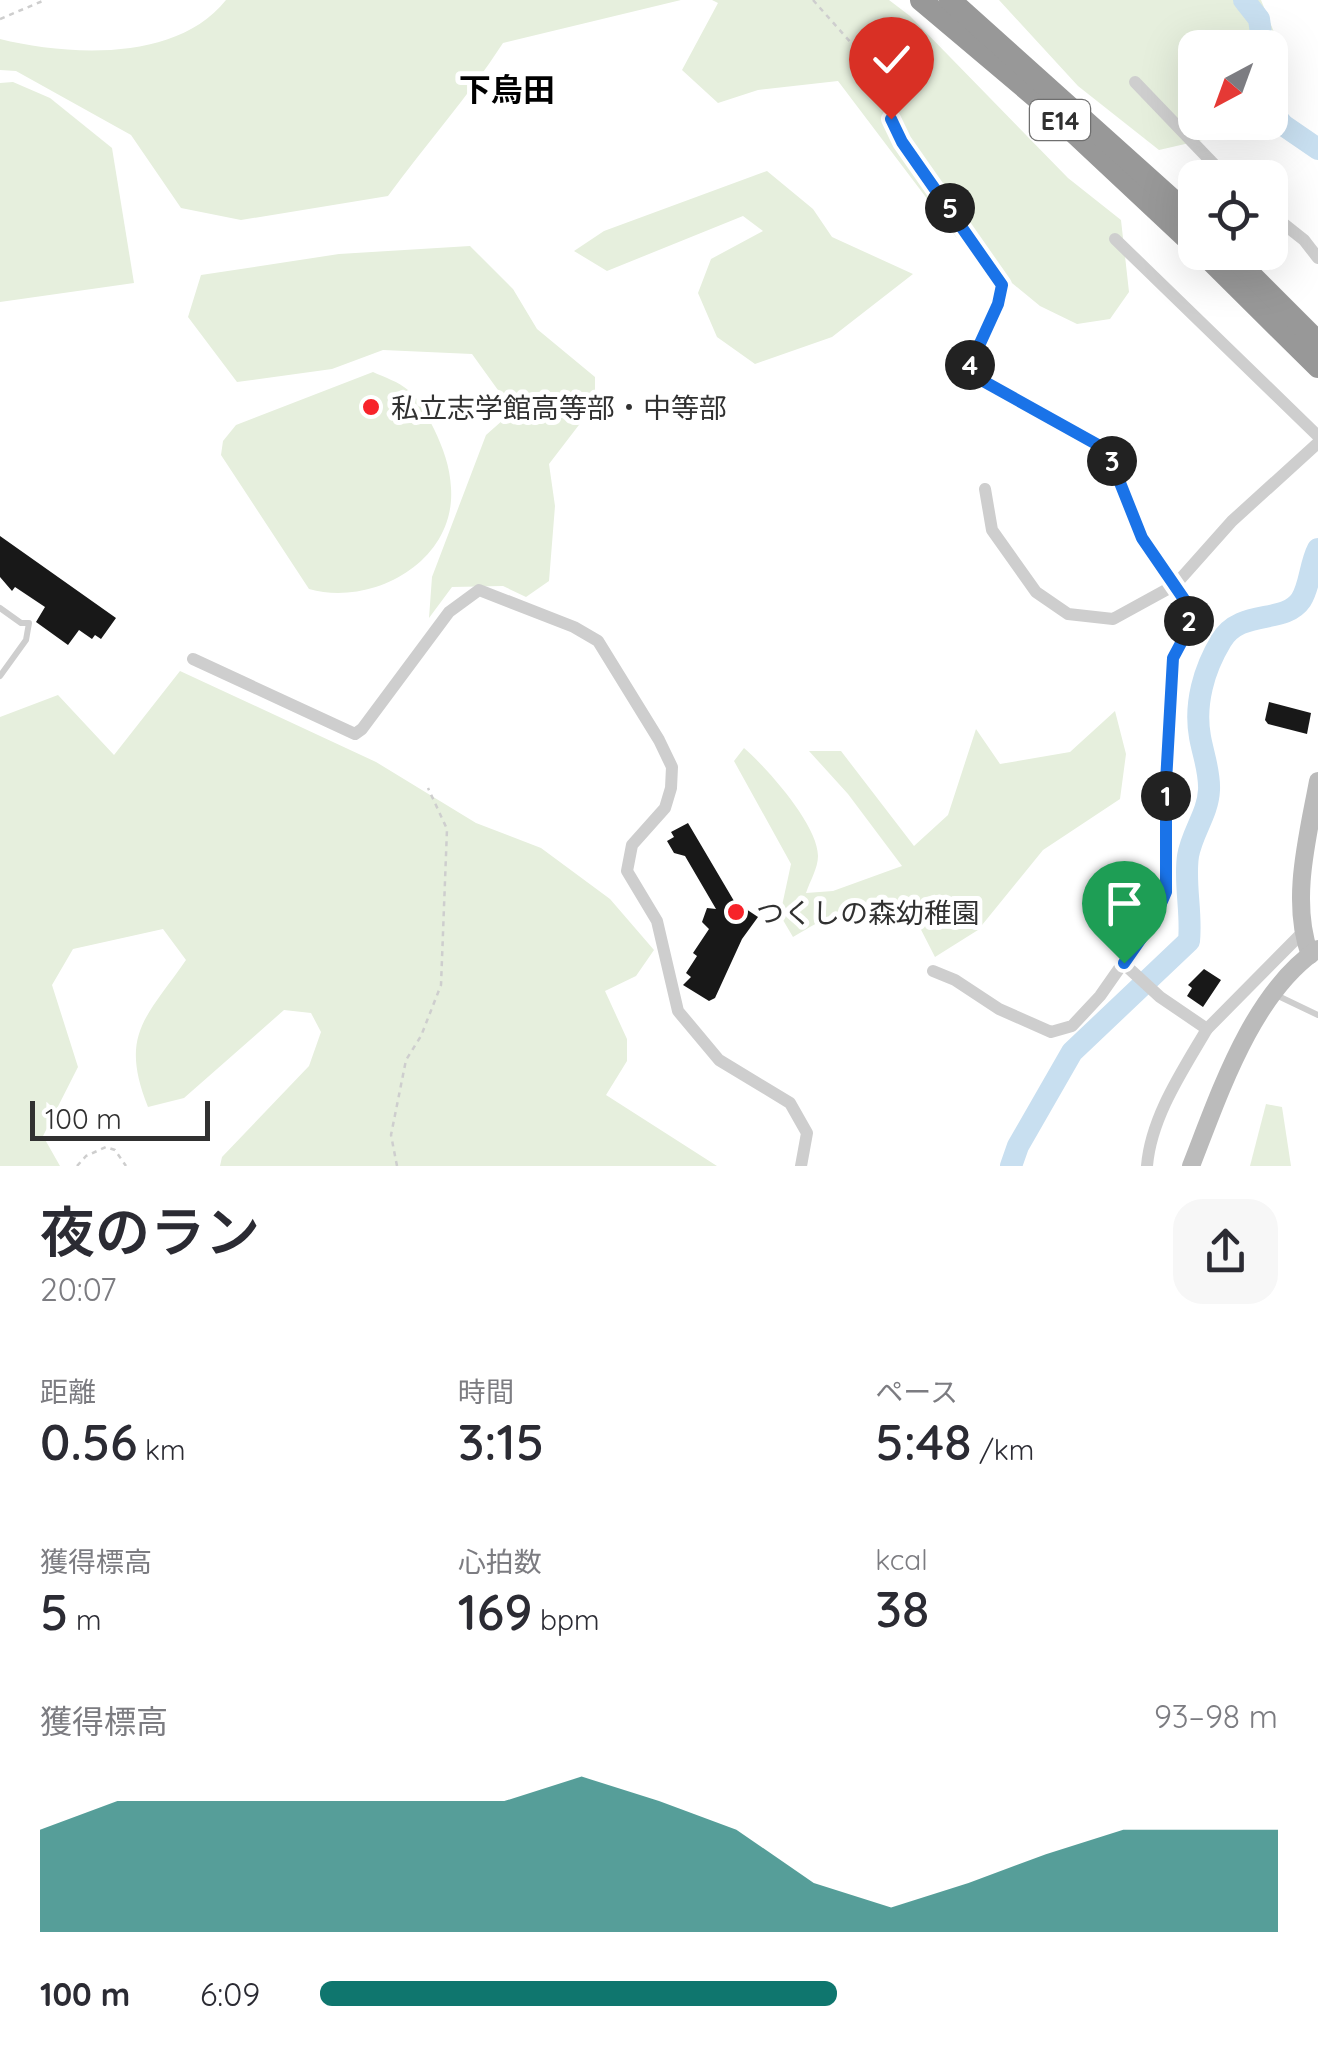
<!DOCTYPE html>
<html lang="ja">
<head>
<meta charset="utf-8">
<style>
  :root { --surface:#fff; --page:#f7f7f7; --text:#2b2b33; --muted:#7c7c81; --accent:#0f766e }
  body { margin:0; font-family:Quicksand,"Noto Sans JP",sans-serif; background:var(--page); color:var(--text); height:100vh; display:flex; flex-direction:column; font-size:38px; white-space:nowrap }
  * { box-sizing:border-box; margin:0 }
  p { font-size:32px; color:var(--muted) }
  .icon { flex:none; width:55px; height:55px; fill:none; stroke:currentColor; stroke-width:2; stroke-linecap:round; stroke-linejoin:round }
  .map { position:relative; height:1166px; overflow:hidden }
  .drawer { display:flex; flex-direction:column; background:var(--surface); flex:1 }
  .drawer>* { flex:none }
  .needle { width:65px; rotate:221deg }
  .controls { position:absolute; left:1178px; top:30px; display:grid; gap:20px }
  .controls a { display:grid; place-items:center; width:110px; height:110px; border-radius:20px; background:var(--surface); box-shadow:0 10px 40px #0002; font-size:50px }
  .scale { position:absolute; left:30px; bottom:25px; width:180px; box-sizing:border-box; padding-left:10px; border:5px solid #313131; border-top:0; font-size:28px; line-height:35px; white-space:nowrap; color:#313131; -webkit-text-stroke:8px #fff; paint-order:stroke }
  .pin { position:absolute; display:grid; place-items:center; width:85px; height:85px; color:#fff; margin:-102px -42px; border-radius:50% 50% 50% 0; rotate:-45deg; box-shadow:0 0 10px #0007 }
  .pin .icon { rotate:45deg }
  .km { position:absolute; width:50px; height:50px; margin:-25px; border-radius:50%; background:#222; color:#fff; font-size:28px; line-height:50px; text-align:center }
  .round { display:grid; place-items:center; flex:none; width:105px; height:105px; border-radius:30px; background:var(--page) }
  .summary { display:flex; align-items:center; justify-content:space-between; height:170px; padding:0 40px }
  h1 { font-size:55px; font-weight:600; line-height:75px }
  .metrics { display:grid; grid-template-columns:repeat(3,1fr); gap:15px; height:170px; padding:10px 40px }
  .metrics div { display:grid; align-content:center }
  .metrics b { font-size:50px; font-weight:600 }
  .metrics small { font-size:28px; font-weight:400 }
  .metrics p { font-size:28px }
  .chart { height:280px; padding:20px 40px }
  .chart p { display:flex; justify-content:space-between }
  .chart svg { width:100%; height:180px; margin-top:10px; fill:var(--accent); opacity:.7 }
  ul { padding:0 40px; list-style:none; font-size:32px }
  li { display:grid; grid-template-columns:160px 120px 1fr; align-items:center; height:75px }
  li i { height:25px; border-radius:12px; background:var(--accent) }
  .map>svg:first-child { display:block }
  .green { fill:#e6efdd }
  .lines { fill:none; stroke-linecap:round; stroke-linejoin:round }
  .river { stroke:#c8dff0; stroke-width:22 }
  .building { fill:#181818 }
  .path { stroke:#cecece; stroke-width:2.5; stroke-dasharray:5 5; stroke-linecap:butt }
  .lane { stroke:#cecece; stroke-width:6 }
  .street { stroke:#cecece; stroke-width:12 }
  .secondary { stroke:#bbb; stroke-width:18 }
  .highway { stroke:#989898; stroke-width:22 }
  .route-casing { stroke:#fff; stroke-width:20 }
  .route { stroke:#1a73e8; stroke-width:12 }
  .poi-dot { fill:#f7232a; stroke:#fff; stroke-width:4 }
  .labels { text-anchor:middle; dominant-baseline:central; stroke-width:10; stroke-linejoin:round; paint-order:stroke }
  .shield { fill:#fff; stroke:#6f6f6f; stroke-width:2.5 }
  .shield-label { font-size:25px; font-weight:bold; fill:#313131 }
  .poi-label { font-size:28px; fill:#313131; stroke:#fff; text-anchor:start }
  .quarter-label { font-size:32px; font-weight:bold; fill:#000; stroke:#fff }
</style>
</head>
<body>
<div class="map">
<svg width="1318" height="1166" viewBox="0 0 1318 1166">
  <rect width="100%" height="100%" fill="#fff"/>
  <!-- green -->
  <g class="green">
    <path d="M226,0H681L503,43C468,97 426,144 388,196L241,220L181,208L131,135L16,71L0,70V39C69,56 177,62 226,0Z"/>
    <polygon points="712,0 889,0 910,16 1068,178 1121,220 1129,292 1110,319 1077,324 1040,306 956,237 838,81 758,90 718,103 682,70 718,3"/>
    <polygon points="999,0 1261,0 1284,57 1270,83 1270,48 1195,48 1195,122 1249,123 1246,130 1159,150 1078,86"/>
    <polygon points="13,82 50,98 112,148 134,283 0,302 0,83"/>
    <polygon points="767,171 813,209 832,237 913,274 832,337 755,364 717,337 698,293 711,259 763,231 743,216 607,271 574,251 604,231"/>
    <polygon points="470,246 513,289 537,329 595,377 595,404 549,464 555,506 549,581 526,597 503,586 452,587 429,618 432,577 486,435 513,411 472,354 383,350 332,369 237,382 188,317 201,275 339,254"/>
    <path d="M373,372C384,377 399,382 408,390C420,400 427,415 434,429C443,448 450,466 451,488C456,562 372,607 309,589L221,455L223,441L236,425Z"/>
    <path d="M180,671L376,762L476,823L541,848L610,899L654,950L636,976L605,991L627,1039V1061L606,1095L717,1166H220L222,1157L309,1066L321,1032L311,1013L284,1010L184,1098L148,1107C119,1034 146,1018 186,960L163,929L73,949L52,985L78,1067L43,1136L60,1166H0V717L58,695L114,755Z"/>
    <path d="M1115,711L1126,754L1120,799L1043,850L978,930L935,957L915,918C855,898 845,907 793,937L780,915L791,864L734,761L744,748C767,768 818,825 818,856C818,868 810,881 806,893L833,891L902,866L848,794L809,751H841L914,846L948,815L976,729L1000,764L1070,752Z"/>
    <polygon points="1266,1104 1282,1107 1291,1166 1250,1166"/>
  </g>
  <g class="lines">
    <!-- river -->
    <g class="river">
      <polyline points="1244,0 1259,19 1263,48"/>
      <polyline points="1270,110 1283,125 1318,149"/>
      <path d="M1011,1166L1018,1146L1072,1052L1189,941C1192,913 1184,883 1188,856C1192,832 1208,814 1209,790C1210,772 1203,754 1200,737C1194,704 1204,669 1221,641C1240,608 1284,625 1301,600C1310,586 1310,564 1318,549"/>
    </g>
  </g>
  <!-- building -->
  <g class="building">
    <polygon points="0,536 116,618 101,639 95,635 92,639 79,630 68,645 36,622 45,607 15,587 12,591 0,577"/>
    <polygon points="1269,702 1311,713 1307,734 1268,724 1265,720"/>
    <polygon points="688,823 734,901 758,917 742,939 715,998 709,1001 683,985 691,977 686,973 697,956 693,953 709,929 702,922 707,908 716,909 685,856 674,853 667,841 674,837 671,832"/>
    <polygon points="1204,969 1221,980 1203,1007 1187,996 1192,988 1188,985"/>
  </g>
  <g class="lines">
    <!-- path -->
    <g class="path">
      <polyline points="813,0 868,62 902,142 1002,285 998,304 973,358"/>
      <polyline points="0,19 45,0"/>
      <polyline points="77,1166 86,1156 106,1147 115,1150 126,1166"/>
      <polyline points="397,1166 391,1135 406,1060 421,1036 441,985 447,829 428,788"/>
    </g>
    <!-- lane -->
    <g class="lane">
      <polyline points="0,608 21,623 29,623 26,640 0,676"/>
      <polyline points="1274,994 1318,1015"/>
    </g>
    <!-- street -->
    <g class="street">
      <polyline points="1135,82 1227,178"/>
      <polyline points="1270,213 1304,240 1318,258"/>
      <polyline points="1115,239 1318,436"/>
      <polyline points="985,489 992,530 1036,592 1068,614 1113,619 1175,585 1232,521 1318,443"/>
      <polyline points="193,659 355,734 362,729 449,612 479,590 574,627 598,641 659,740 672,767 671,788 665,808 632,845 627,871 657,921 678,1011 719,1060 790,1103 807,1133 801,1166"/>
      <polyline points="1123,963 1160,997 1207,1029 1302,933"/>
      <polyline points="933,971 955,980 999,1009 1051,1032 1072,1026 1100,996 1163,906 1173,657 1189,628 1190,608 1142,538 1107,450 967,371"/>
      <path d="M1147,1166C1151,1117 1183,1070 1207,1029"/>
    </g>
    <!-- secondary -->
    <g class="secondary">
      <path d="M1310,955C1290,901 1308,836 1318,781"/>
      <path d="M1191,1166C1219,1095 1252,993 1318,949"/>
    </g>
    <!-- highway -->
    <g class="highway">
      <polyline points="921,0 1037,98 1195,246"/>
      <polyline points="950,0 1195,220"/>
      <polyline points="1202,252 1318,367"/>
      <polyline points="1228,252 1318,342"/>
    </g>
  </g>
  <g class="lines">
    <!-- route casing -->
    <g class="route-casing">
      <polyline id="route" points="891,119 902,142 1002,285 998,304 967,372 1107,450 1142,538 1190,608 1189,628 1173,658 1166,782 1166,892 1154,920 1124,963"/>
    </g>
    <!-- route -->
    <use href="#route" class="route"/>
  </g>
  <!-- markers -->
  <g class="poi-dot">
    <circle cx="371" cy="407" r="10"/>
    <circle cx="736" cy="912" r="10"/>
  </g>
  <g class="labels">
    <!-- shield labels -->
    <rect class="shield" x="1030" y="100" width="60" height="40" rx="8"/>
    <g class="shield-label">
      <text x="1060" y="120">E14</text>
    </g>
    <!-- poi labels -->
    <g class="poi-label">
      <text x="391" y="407">私立志学館高等部・中等部</text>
      <text x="756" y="912">つくしの森幼稚園</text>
    </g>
    <!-- quarter labels -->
    <g class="quarter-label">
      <text x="507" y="89">下烏田</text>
    </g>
  </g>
</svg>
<div class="controls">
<a><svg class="needle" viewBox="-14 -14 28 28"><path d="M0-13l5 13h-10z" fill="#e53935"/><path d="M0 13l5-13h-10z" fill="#7c7c81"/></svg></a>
<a><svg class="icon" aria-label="locate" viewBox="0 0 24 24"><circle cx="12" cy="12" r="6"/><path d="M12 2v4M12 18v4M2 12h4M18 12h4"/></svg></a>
</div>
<div class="scale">100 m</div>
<div class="pin" style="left:1124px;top:963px;background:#1e9e55"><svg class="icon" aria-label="arrive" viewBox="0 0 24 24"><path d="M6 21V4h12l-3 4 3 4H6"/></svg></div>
<div class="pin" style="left:891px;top:119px;background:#d93025"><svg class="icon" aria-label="check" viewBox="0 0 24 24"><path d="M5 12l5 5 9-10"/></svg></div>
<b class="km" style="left:1166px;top:796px">1</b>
<b class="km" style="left:1189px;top:621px">2</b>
<b class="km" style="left:1112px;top:461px">3</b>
<b class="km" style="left:970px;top:365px">4</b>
<b class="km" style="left:950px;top:208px">5</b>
</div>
<section class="drawer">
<div class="summary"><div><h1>夜のラン</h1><p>20:07</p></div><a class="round"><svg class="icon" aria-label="share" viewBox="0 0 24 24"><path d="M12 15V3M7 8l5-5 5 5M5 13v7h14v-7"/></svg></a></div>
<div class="metrics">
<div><p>距離</p><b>0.56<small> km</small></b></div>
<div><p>時間</p><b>3:15</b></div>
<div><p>ペース</p><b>5:48<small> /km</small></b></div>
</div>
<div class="metrics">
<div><p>獲得標高</p><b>5<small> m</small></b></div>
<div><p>心拍数</p><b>169<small> bpm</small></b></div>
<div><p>kcal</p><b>38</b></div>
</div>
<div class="chart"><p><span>獲得標高</span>93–98 m</p>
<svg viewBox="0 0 160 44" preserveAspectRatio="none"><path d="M0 44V19L10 12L20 12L30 12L40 12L50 12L60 12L70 6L80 12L90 19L100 32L110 38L120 32L130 25L140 19L150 19L160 19V44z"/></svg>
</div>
<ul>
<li><b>100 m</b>6:09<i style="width:54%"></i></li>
</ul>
</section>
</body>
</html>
